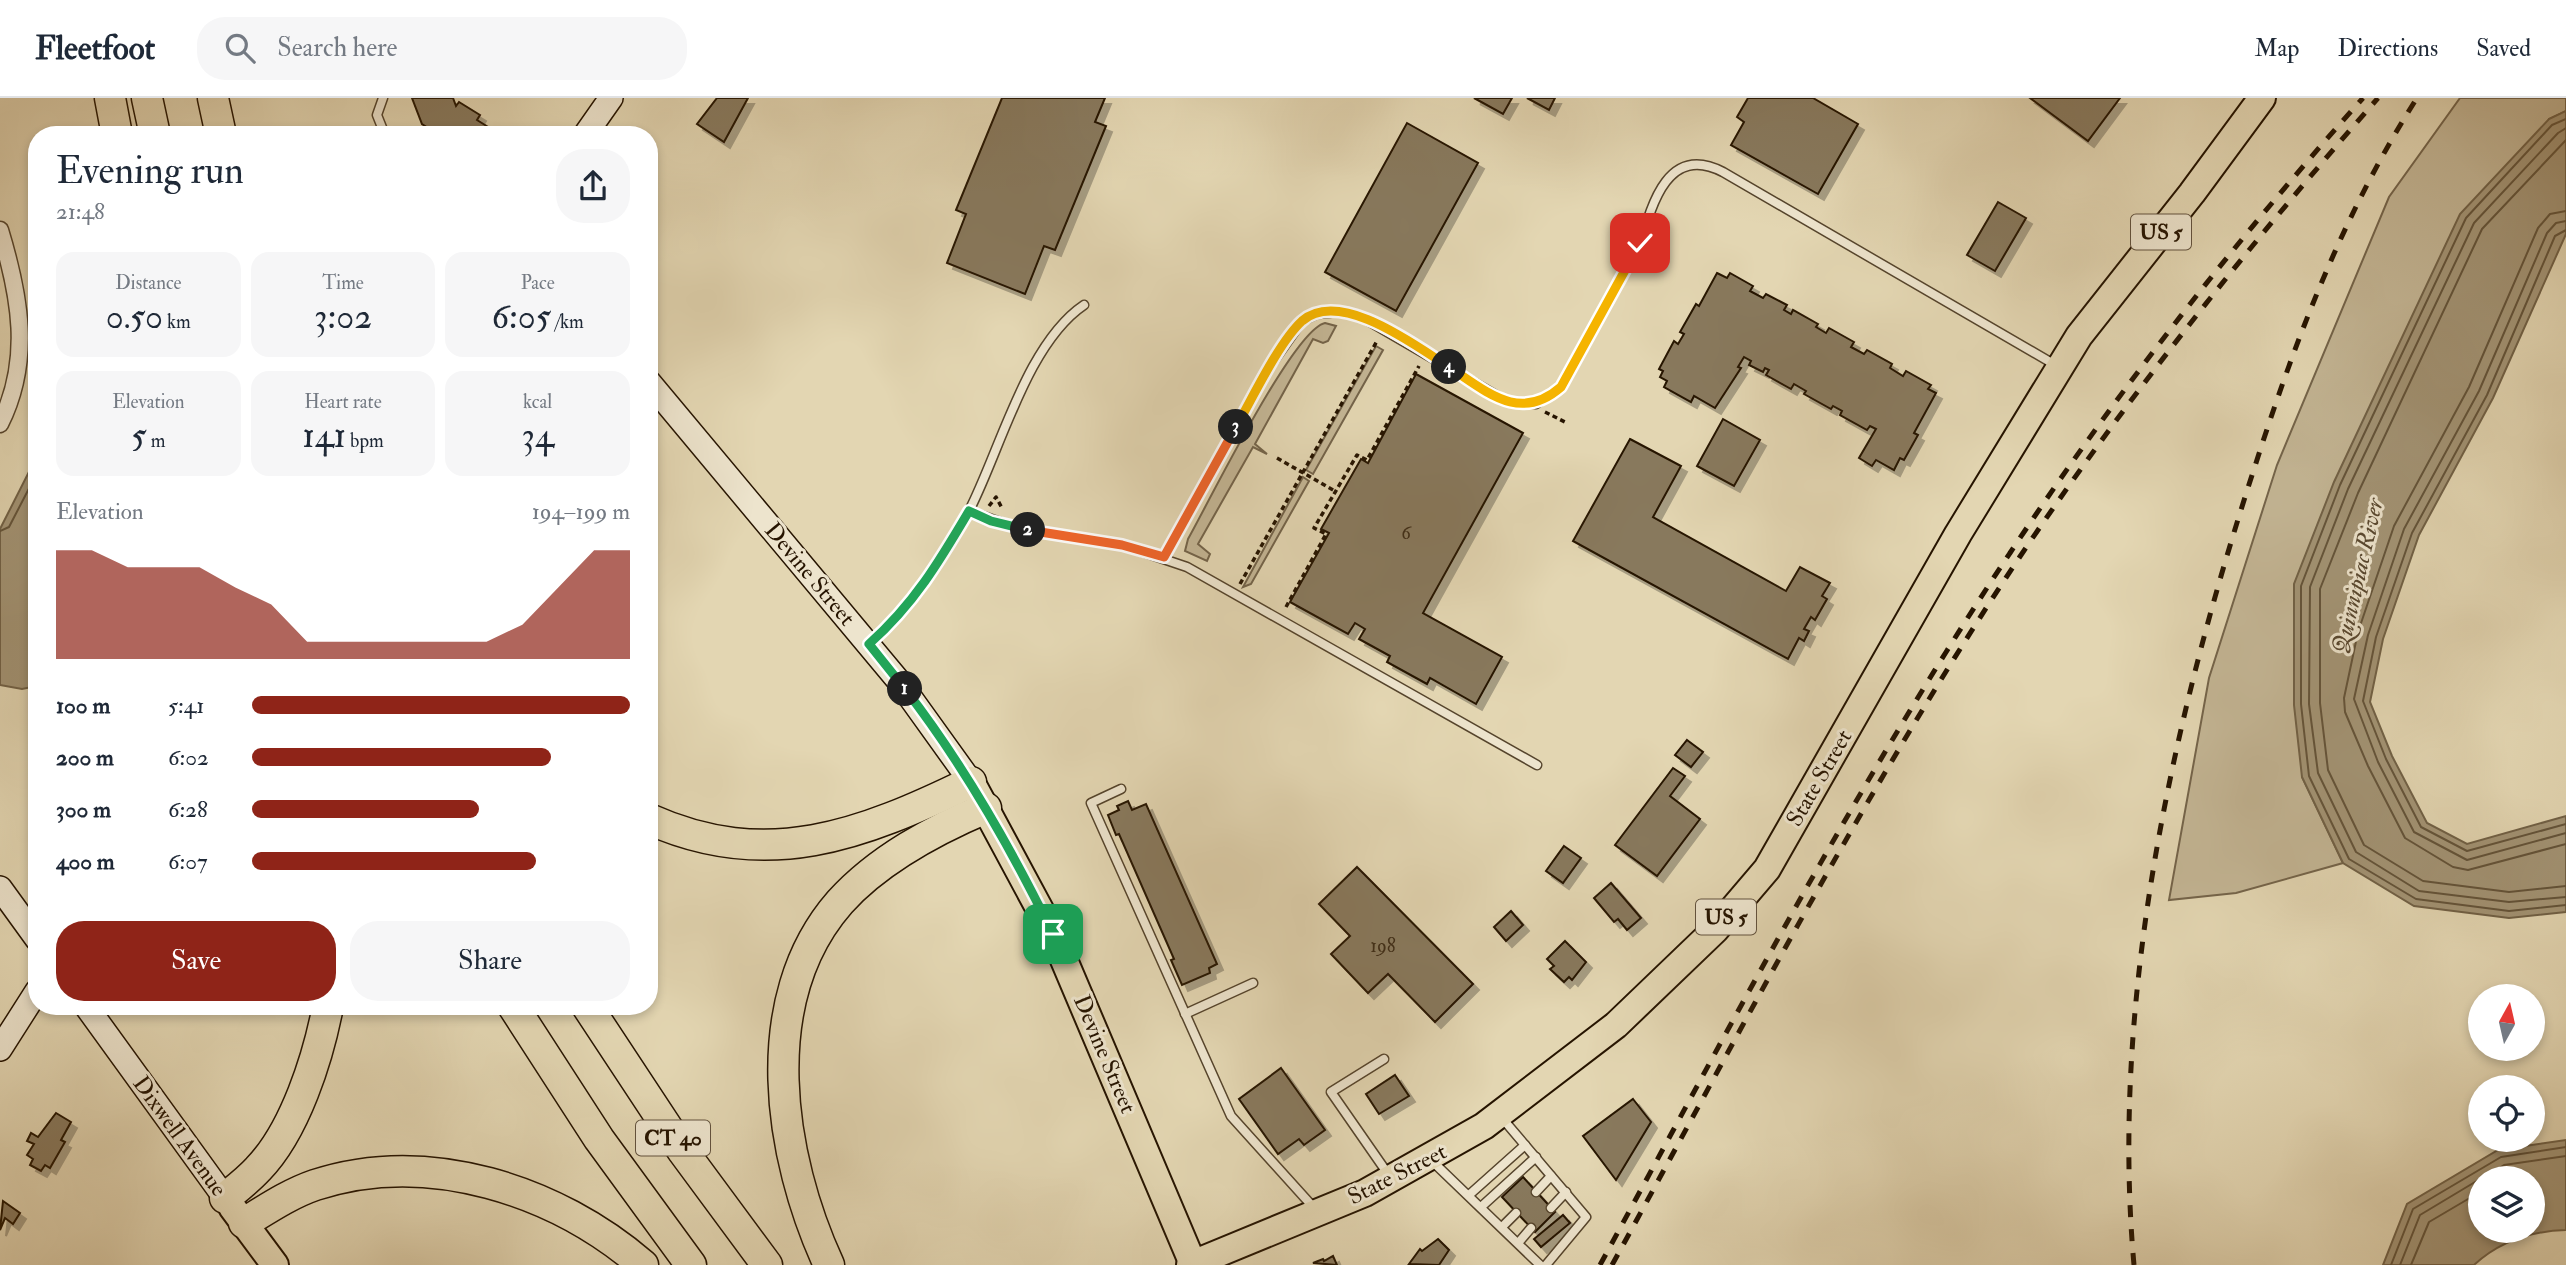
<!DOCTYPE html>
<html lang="en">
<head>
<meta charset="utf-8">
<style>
  :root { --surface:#fff; --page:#f6f6f7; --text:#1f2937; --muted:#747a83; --line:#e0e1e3; --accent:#8f2418 }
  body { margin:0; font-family:"IM FELL Double Pica",serif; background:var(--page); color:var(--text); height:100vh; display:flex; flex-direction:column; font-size:26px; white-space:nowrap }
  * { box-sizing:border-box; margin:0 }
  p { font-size:23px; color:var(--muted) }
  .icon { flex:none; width:38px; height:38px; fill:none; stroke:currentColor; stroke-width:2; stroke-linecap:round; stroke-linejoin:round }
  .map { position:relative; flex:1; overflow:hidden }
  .panel { position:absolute; left:28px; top:28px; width:630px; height:889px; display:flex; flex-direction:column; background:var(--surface); border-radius:28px; box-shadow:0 4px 10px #0003 }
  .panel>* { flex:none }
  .needle { width:46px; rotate:8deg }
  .controls { position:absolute; left:2468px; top:886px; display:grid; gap:14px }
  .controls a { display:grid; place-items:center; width:77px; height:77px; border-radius:50%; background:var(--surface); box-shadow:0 4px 10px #0003; font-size:35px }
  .pin { position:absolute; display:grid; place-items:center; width:60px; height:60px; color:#fff; margin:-30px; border-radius:14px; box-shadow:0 4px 10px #0006 }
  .km { position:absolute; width:35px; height:35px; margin:-18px; border-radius:50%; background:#222; color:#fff; font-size:19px; line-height:35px; text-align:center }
  .round { display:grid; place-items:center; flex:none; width:74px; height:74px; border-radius:28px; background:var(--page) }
  .summary { display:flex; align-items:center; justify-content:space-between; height:119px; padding:0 28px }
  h1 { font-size:38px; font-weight:600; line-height:52px }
  .stats { display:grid; grid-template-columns:repeat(3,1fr); gap:10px; height:119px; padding:7px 28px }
  .stats div { display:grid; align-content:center; border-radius:18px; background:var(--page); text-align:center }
  .stats b { font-size:35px; font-weight:600 }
  .stats small { font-size:19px; font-weight:400 }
  .stats p { font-size:19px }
  .chart { height:196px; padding:14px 28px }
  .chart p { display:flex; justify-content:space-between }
  .chart svg { width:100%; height:126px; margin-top:7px; fill:var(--accent); opacity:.7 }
  .primary-button { display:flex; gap:14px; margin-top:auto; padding:14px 28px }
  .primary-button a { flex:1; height:80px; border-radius:28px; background:var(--accent); color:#fff; font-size:28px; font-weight:600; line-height:80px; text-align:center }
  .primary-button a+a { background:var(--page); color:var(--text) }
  ul { padding:0 28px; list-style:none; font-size:23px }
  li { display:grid; grid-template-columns:112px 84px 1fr; align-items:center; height:52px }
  li i { height:18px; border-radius:9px; background:var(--accent) }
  header { display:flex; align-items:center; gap:42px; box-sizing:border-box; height:98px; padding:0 35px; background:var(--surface); border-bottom:2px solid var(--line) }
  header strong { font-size:33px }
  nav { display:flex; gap:38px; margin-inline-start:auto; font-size:24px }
  .search { width:490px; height:63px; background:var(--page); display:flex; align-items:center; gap:18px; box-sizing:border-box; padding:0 24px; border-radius:28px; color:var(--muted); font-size:26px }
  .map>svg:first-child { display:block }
  .green { fill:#c3b594; stroke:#74644a; stroke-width:2 }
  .water { fill:#a39475; stroke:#716146; stroke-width:2; fill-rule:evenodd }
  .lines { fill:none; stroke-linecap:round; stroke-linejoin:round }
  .shore { stroke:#64543a; stroke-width:2 }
  .building { fill:#88795d; stroke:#261400; stroke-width:2; filter:url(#shadow) }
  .service-casing { stroke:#55442c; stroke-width:11 }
  .minor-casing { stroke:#55442c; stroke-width:19 }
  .secondary-casing { stroke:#261400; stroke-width:26 }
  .primary-casing { stroke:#261400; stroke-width:30 }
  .motorway-casing { stroke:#261400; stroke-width:33 }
  .path { stroke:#261400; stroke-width:3.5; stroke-dasharray:5 3.5; stroke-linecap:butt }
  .service { stroke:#ede4cd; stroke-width:8 }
  .minor { stroke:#ede4cd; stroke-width:16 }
  .secondary { stroke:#ede4cd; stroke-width:23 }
  .primary { stroke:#e3d6b2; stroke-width:26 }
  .motorway { stroke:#e3d6b2; stroke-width:30 }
  .rail { stroke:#261400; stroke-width:5; stroke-dasharray:12 12; stroke-linecap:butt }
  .split-1-casing { stroke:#fff; stroke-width:14 }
  .split-2-casing { stroke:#fff; stroke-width:14 }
  .split-3-casing { stroke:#fff; stroke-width:14 }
  .split-4-casing { stroke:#fff; stroke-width:14 }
  .split-5-casing { stroke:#fff; stroke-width:14 }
  .split-1 { stroke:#22a559; stroke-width:9 }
  .split-2 { stroke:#22a559; stroke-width:9 }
  .split-3 { stroke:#f0652b; stroke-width:9 }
  .split-4 { stroke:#f5b400; stroke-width:9 }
  .split-5 { stroke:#f5b400; stroke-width:9 }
  .labels { text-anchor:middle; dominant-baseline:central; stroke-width:6; stroke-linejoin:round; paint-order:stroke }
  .number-label { font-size:19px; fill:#3e2d17 }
  .shield { fill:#ede4cd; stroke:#62523e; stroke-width:2 }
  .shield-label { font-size:21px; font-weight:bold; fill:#261400 }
  .street-label { font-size:23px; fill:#261400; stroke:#ede4cd }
  .water-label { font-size:24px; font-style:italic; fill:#58472f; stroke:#ede4cd }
</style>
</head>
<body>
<header>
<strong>Fleetfoot</strong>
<div class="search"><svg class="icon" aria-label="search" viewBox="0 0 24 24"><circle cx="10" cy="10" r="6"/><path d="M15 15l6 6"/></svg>Search here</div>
<nav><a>Map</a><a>Directions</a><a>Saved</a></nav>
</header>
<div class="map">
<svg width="2566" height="1167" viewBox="0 0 2566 1167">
  <defs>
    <filter id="shadow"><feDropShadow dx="6" dy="6" stdDeviation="0" flood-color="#0004"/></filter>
  </defs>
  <rect width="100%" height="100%" fill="#e3d6b2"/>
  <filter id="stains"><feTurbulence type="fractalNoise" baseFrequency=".00286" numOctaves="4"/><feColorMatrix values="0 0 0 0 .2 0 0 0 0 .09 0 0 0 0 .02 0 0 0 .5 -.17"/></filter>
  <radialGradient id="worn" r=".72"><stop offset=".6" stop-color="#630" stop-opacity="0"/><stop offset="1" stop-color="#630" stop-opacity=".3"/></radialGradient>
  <!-- green -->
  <g class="green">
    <polygon points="2460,0 2566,0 2566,13 2549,21 2302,679 2343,765 2236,795 2169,802 2209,580 2277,367 2389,99"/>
    <path d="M1325,225L1336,228L1328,243L1323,245L1313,241L1255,346L1267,356L1253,349L1198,446L1210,456L1207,463L1185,453L1188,441C1209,404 1293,232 1325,225Z"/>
    <polygon points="1376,248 1383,252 1313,376 1306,372"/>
    <polygon points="1303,379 1309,383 1251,486 1243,489"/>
  </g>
  <!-- water -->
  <g class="water">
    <polygon points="2566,13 2566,136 2493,300 2419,437 2383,541 2370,604 2392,658 2427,725 2467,746 2566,718 2566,814 2509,820 2414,808 2343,765 2302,679 2294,607 2294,486 2334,384 2460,116 2549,21"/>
    <polygon points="37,358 37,588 22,591 0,587 0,431"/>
    <path d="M2566,1042V1132C2531,1133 2500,1143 2474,1167H2383L2407,1106L2498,1052ZM2480,1080H2532V1132H2480Z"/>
  </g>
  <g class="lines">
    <!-- shore -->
    <g class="shore">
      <polyline points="2566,21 2552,27 2466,120 2340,387 2301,488 2301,606 2309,678 2349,761 2416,801 2509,813 2566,807"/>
      <polyline points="2566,30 2558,35 2474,125 2348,391 2310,489 2309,606 2318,675 2356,754 2419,793 2509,804 2566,799"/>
      <polyline points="2566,42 2482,131 2358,395 2320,491 2320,605 2328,672 2364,747 2423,783 2509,794 2566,788"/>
      <polyline points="2566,113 2550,116 2538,130 2469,289 2394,428 2358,534 2344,600 2345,614 2368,668 2405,740 2453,769 2468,772 2566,746"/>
      <polyline points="2566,123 2556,125 2547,135 2479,293 2404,431 2368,537 2354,601 2378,664 2414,734 2467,762 2566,735"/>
      <polyline points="2566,132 2555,138 2487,297 2412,435 2376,539 2363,603 2386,661 2421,729 2467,753 2566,726"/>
      <polyline points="0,433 9,429 37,375"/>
      <polyline points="2483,1080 2504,1067 2566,1058"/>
      <polyline points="2391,1167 2413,1111 2501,1059 2566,1049"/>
      <polyline points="2400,1167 2420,1117 2480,1081"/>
      <polyline points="2411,1167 2429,1124 2480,1094"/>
    </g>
  </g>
  <!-- building -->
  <g class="building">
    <polygon points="412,0 453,0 456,8 459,4 480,17 477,22 493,32 490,37 439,37 422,26"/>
    <polygon points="717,0 748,0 724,44 697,26"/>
    <polygon points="1002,0 1105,0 1095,24 1106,28 1055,152 1044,148 1025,196 947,165 966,116 956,112"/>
    <polygon points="1474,0 1512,0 1503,16"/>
    <polygon points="1527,0 1555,0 1549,12"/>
    <polygon points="1748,0 1813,0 1858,26 1818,96 1731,47 1744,24 1737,19"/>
    <polygon points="2030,0 2120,0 2088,43"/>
    <polygon points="1407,25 1478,65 1396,213 1325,174"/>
    <polygon points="1998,104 2026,120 1995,173 1967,157"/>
    <polygon points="1717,175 1727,180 1730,175 1753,188 1750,193 1763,200 1766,196 1787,207 1784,212 1791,216 1793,212 1818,226 1816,229 1826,235 1829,230 1854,244 1851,249 1864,256 1867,252 1892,266 1890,270 1903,278 1906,273 1931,287 1928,291 1936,295 1914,335 1918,337 1904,362 1900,360 1894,372 1876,362 1872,368 1859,360 1876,331 1870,328 1867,332 1840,317 1842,313 1833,308 1831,311 1804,296 1806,293 1794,286 1791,291 1766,277 1769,272 1765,270 1763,274 1749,267 1751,263 1744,259 1738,269 1741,270 1715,310 1694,298 1691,304 1664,289 1667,283 1660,279 1663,273 1659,271 1674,243 1678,246 1684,236 1680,234 1696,206 1699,208"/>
    <polygon points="1416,276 1523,335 1423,515 1502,559 1476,606 1430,580 1427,586 1387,564 1390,558 1359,541 1365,531 1355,525 1348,536 1290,504 1329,435 1321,431 1361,361 1368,365"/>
    <polygon points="1723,321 1760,342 1734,388 1697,368"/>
    <polygon points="1630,341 1681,368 1653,419 1786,493 1800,469 1830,485 1822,498 1827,501 1815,522 1811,519 1804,531 1809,533 1804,543 1799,540 1788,561 1573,443"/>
    <polygon points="1687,642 1703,654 1691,669 1675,657"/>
    <polygon points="1673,670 1685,678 1670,698 1700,721 1657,778 1615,747"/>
    <polygon points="1128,703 1132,712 1146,706 1217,866 1209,870 1210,875 1182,887 1171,862 1174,861 1119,736 1116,737 1108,717 1119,712 1117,708"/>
    <polygon points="1564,748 1581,760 1563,785 1546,773"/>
    <polygon points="1357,769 1473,886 1435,924 1388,876 1368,895 1331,856 1350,838 1319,806"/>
    <polygon points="1611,785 1641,820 1627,832 1618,821 1614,824 1594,800"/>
    <polygon points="1511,813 1523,827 1506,843 1494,829"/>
    <polygon points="1565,843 1586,864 1572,882 1569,879 1564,884 1550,871 1554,868 1547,861"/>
    <polygon points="1281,970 1325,1032 1304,1047 1299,1041 1278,1056 1239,1001"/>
    <polygon points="1395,977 1409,998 1379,1016 1366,996"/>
    <polygon points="1633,1001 1651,1024 1616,1082 1583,1038"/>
    <polygon points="56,1015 71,1024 61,1042 65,1044 50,1070 45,1067 41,1073 30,1067 33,1061 27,1057 34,1046 27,1043 31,1035 38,1039"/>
    <polygon points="1523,1079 1555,1114 1535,1134 1502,1099"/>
    <polygon points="3,1103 20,1115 13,1126 5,1120 0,1132"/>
    <polygon points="1563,1117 1570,1125 1541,1149 1534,1141"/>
    <polygon points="1438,1141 1449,1152 1439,1167 1409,1166 1420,1151 1422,1153"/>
    <polygon points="1333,1158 1337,1167 1313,1165 1323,1161 1324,1163"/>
  </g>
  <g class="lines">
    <!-- service casing -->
    <g class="service-casing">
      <g id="service">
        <polyline points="383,0 377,17 385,37"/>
        <polyline points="969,413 1017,430 1122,447 1187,469 1537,667"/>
        <path d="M1164,459L1268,271L1302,223L1317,216L1337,214L1358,217L1506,303L1536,306L1561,289L1641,145C1652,104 1669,46 1723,74L2057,268"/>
        <path d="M869,546C911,508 941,464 968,415C1000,354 1026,246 1084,207"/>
        <polyline points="1121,691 1091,705 1231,1018 1314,1110"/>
        <polyline points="1185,916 1253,885"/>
        <polyline points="1384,961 1331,994 1388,1076"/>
        <polyline points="1502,1020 1586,1119 1546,1167"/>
        <polyline points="1432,1063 1540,1167"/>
        <polyline points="1536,1094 1551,1078"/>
        <polyline points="1469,1097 1525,1047"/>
        <polyline points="1481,1109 1536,1059"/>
        <polyline points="1551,1110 1566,1094"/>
        <polyline points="1503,1128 1516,1115"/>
        <polyline points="1519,1144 1531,1130"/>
      </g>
    </g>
    <!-- minor casing -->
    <g class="minor-casing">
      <path id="minor" d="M0,132C20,198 32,262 0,326"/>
    </g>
    <!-- secondary casing -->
    <g class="secondary-casing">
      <g id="secondary">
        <polyline points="585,37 611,0"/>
        <polyline points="649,284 897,581 971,684"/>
        <polyline points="0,790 37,841"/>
        <polyline points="86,908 225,1100"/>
        <polyline points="0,951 37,893"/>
      </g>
    </g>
    <!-- primary casing -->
    <g class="primary-casing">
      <g id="primary">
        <polyline points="975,691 1053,836 1193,1166"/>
        <polyline points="232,1109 275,1167"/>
        <polyline points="1190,1167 1365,1095 1484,1028 1616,927 1715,832 1767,771 1958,436 2079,238 2192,95 2262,0"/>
      </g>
    </g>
    <!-- motorway casing -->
    <g class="motorway-casing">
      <g id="motorway">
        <polyline points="110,0 117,37"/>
        <polyline points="147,0 155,37"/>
        <polyline points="213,0 221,37"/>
        <path d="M649,721C767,774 862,737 971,684"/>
        <polyline points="513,908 599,1041 691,1167"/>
        <polyline points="587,908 682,1052 767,1167"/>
        <path d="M225,1100C236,1091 248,1082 258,1071C295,1033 318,960 328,908"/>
        <path d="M244,1125C267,1111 289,1096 315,1087C428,1050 556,1092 643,1167"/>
        <path d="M829,1167C779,1059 754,902 840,804C879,761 934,732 986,710"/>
      </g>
    </g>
    <!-- path -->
    <g class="path">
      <polyline points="1545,314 1565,324"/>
      <polyline points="1277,360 1335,393"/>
      <polyline points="989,408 996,399 1002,410"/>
      <polyline points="1240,486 1377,243"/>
      <polyline points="1286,509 1326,436 1314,430 1357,357 1367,362 1419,268"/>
    </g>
    <!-- service -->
    <use href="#service" class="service"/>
    <!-- minor -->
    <use href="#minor" class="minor"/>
    <!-- secondary -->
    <use href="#secondary" class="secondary"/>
    <!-- primary -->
    <use href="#primary" class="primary"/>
    <!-- motorway -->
    <use href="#motorway" class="motorway"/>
    <!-- rail -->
    <g class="rail">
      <path d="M1600,1167C1731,927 1858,683 2010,455C2116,295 2235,143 2363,0"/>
      <path d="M1612,1167C1743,929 1868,686 2019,460C2128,298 2250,146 2378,0"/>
      <path d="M2134,1167C2110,902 2173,619 2255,368C2296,240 2344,114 2417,0"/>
    </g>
  </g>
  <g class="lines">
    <!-- split-1 casing -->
    <g class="split-1-casing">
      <path id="split-1" d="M905,591C964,667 1011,750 1053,836"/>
    </g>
    <!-- split-2 casing -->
    <g class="split-2-casing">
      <path id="split-2" d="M905,591L869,546C914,506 939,464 969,413L991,423L1028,432"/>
    </g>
    <!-- split-3 casing -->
    <g class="split-3-casing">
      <polyline id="split-3" points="1028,432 1122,447 1164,459 1236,329"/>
    </g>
    <!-- split-4 casing -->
    <g class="split-4-casing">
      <path id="split-4" d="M1236,329C1252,301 1279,244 1302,223C1340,190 1416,248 1449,269"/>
    </g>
    <!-- split-5 casing -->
    <g class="split-5-casing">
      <path id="split-5" d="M1449,269C1487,294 1520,325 1561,289L1640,145"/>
    </g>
    <!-- split-1 -->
    <use href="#split-1" class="split-1"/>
    <!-- split-2 -->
    <use href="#split-2" class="split-2"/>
    <!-- split-3 -->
    <use href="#split-3" class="split-3"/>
    <!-- split-4 -->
    <use href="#split-4" class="split-4"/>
    <!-- split-5 -->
    <use href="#split-5" class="split-5"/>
  </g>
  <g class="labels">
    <!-- number labels -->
    <g class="number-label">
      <text x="1406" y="435">6</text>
      <text x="1383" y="848">198</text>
    </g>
    <!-- shield labels -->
    <g class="shield">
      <rect x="2131" y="116.5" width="60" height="35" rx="5"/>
      <rect x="1696" y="801.5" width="60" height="35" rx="5"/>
      <rect x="636" y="1022.5" width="74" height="35" rx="5"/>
    </g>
    <g class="shield-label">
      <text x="2161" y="134">US 5</text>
      <text x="1726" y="819">US 5</text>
      <text x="673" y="1040">CT 40</text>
    </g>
    <!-- street labels -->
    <g class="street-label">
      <text transform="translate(810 476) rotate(50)">Devine Street</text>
      <text transform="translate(1819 680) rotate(-60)">State Street</text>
      <text transform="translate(1105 956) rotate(67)">Devine Street</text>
      <text transform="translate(180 1038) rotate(54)">Dixwell Avenue</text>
      <text transform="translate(1397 1076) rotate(-27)">State Street</text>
    </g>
    <!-- water labels -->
    <g class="water-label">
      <text transform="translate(2358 478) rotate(-77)">Quinnipiac River</text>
    </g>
  </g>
  <rect width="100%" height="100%" filter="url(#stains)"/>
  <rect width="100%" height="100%" fill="url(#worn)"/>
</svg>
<div class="controls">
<a><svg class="needle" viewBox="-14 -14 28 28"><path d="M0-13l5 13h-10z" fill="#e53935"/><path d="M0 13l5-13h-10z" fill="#747a83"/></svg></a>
<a><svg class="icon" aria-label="locate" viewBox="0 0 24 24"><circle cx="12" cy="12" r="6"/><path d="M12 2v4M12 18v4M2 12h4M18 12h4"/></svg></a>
<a><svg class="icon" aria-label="layers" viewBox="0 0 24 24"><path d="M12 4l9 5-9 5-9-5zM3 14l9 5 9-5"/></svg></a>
</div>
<div class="pin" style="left:1053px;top:836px;background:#1e9e55"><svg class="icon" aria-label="arrive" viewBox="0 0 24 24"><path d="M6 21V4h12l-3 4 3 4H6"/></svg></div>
<div class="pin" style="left:1640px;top:145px;background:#d93025"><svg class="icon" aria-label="check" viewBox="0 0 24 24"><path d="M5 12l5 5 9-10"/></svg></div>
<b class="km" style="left:905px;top:591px">1</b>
<b class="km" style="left:1028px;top:432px">2</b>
<b class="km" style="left:1236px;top:329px">3</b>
<b class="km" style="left:1449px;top:269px">4</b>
<section class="panel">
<div class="summary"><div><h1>Evening run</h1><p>21:48</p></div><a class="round"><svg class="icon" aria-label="share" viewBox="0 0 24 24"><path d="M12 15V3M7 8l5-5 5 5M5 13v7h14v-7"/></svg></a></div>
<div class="stats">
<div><p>Distance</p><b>0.50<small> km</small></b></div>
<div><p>Time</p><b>3:02</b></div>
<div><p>Pace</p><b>6:05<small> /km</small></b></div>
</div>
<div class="stats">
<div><p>Elevation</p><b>5<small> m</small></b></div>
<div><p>Heart rate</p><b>141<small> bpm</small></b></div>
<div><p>kcal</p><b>34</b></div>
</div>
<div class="chart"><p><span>Elevation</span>194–199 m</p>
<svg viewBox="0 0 160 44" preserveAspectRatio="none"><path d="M0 44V6L10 6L20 12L30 12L40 12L50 19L60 25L70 38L80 38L90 38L100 38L110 38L120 38L130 32L140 19L150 6L160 6V44z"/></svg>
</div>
<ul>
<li><b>100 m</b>5:41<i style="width:100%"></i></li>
<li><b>200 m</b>6:02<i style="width:79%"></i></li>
<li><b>300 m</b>6:28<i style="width:60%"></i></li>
<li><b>400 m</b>6:07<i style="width:75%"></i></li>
</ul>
<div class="primary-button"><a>Save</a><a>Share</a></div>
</section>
</div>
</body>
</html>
